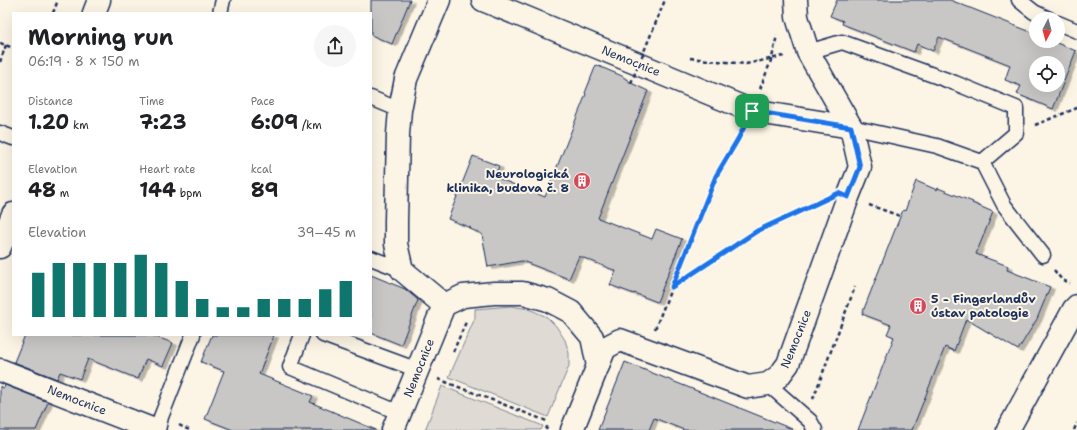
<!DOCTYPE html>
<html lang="en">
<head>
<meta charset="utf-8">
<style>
  :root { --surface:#fff; --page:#f6f6f6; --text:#202124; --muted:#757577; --accent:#0f766e }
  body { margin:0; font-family:"Shantell Sans",sans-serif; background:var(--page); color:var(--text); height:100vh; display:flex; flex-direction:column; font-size:15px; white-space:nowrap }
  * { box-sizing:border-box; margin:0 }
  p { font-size:13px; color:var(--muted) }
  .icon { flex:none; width:22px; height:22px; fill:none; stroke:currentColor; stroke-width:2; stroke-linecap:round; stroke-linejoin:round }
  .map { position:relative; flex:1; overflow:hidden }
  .drawer { position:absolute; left:12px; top:12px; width:360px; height:324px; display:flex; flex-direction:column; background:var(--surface); border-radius:0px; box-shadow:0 4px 16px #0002 }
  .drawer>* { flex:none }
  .needle { width:26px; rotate:186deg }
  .buttons { position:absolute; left:1029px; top:12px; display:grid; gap:8px }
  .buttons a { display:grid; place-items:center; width:36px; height:36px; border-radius:50%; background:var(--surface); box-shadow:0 4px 16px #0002; font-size:20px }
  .pin { position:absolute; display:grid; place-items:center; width:34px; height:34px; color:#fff; margin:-17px; border-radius:8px; box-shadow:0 2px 6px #0006 }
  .round { display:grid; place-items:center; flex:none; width:42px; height:42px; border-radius:21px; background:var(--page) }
  .head { display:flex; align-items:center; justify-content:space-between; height:68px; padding:0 16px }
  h1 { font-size:22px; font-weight:700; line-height:30px }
  .figures { display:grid; grid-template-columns:repeat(3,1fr); gap:6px; height:68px; padding:4px 16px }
  .figures div { display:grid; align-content:center }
  .figures b { font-size:20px; font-weight:700 }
  .figures small { font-size:11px; font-weight:400 }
  .figures p { font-size:11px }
  .chart { height:112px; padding:8px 16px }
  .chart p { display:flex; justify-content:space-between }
  .chart svg { width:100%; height:72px; margin-top:4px; stroke:var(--accent); stroke-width:6 }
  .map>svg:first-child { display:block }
  .green { fill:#dfdbd4; stroke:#7d8599 }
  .building { fill:#c8c7c6; stroke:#1b2f5e; fill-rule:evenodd; filter:url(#shadow) }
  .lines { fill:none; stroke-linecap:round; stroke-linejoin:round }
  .service-casing { stroke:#1b2f5e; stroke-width:17 }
  .minor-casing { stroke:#1b2f5e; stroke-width:25 }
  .path { stroke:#1b2f5e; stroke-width:2.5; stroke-dasharray:4 3; stroke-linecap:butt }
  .service { stroke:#fcf5e5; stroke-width:14 }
  .minor { stroke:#fcf5e5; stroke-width:22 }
  .path-bridge { stroke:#1b2f5e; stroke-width:2.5; stroke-dasharray:4 3; stroke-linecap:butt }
  .route-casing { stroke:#fff; stroke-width:8 }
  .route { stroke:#1a73e8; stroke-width:5 }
  .labels { text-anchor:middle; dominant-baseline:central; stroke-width:4; stroke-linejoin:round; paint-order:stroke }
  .street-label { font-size:12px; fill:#1b2f5e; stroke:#fcf5e5 }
  .poi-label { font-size:12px; font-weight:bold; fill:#1b2f5e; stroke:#fcf5e5; text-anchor:end }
</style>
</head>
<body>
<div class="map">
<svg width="1077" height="430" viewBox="0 0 1077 430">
  <defs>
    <filter id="shadow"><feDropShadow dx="4.5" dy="2.5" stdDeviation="0" flood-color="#0004"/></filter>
  </defs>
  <rect width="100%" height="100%" fill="#fcf5e5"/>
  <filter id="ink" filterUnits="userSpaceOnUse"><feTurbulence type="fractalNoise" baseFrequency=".025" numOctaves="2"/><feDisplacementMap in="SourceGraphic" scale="8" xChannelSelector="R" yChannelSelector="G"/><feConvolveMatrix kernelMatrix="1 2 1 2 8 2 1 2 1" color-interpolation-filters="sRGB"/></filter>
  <g filter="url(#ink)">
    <!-- green -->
    <g class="green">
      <polygon points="511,306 529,309 547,317 556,326 565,340 569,353 569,366 548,417 449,377 475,318 475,309"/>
      <polygon points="442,386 543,426 541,430 425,430"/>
    </g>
    <!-- building -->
    <g class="building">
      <polygon points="371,0 410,0 392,44 371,35"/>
      <path d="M837,0H950L1036,34V41H1052L1076,51L1053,109L1017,94L1021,86L1005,80L1010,65L939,37L933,51L917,44L914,52L842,24L843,21L830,16ZM1036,63H1058V85H1036Z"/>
      <polygon points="596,65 622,76 631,83 648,91 598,218 652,239 656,229 682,239 657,302 634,293 634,294 610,285 616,271 579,256 569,279 522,261 488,267 482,234 470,229 471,228 448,219 473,156 499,166 495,177 545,197 586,94 585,93"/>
      <polygon points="916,181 937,190 938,188 973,202 972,203 993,212 976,254 1008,266 1007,270 1050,287 1037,319 1018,350 966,319 954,351 945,347 912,430 858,430 894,337 887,334 891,325 862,314 898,222 903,210 905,211"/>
      <polygon points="371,275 405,289 418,300 401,345 371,333"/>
      <polygon points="25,335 151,335 173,343 163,366 146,359 138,379 88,359 80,379 60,372 57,379 14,362"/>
      <polygon points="212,335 274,335 259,374 313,396 310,402 376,430 233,430 205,419 224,371 201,362"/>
      <polygon points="625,362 792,429 792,430 684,430 654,418 649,430 598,430"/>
      <polygon points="5,385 48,402 36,430 0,430 0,386 4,388"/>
    </g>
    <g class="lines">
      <!-- service casing -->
      <g class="service-casing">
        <g id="service">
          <polyline points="1019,0 1034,12 1049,19"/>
          <polyline points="220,13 223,0"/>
          <polyline points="1058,23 1077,31"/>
          <polyline points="808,52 842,42 955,83 1016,108 1016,133 982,162 937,146 851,127"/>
          <polyline points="371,98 400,110"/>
          <polyline points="0,133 13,138"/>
          <polyline points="982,162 1004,205 1043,255"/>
          <polyline points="371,258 402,270"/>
          <polyline points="302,335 290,367 400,413"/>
          <polyline points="323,335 418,370"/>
          <polyline points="768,384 810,421 815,430"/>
          <polyline points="158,430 161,417 193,335"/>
        </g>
      </g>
      <!-- minor casing -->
      <g class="minor-casing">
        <g id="minor">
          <polyline points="439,0 406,79 400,110 398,134 396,221 396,244 402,270 444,305"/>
          <polyline points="483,0 752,111 851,127"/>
          <polyline points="94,13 99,0"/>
          <polyline points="0,247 13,214"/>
          <polyline points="0,370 154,430"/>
          <polyline points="393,430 444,305 463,296 494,293 523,293 548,300 571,312 592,337 598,366"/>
          <polyline points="572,430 605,348 620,340 748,387 768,384 779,376 788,364 848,197 860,167 851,127 808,52 797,17 796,0"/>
          <polyline points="1008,430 1074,309 1077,306"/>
        </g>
      </g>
      <!-- path -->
      <g class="path">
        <polyline points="53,13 58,0"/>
        <polyline points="0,43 13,48"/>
        <polyline points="690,58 746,64 784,56"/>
        <polyline points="0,62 6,45"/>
        <polyline points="760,89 772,58 777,35"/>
        <polyline points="1035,125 1077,108"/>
        <polyline points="869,205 900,216"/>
        <polyline points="1054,270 1062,280 1070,283"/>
        <polyline points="672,287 757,231 820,202"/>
        <polyline points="655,329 716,176 742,132"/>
        <polyline points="453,352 466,322"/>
        <polyline points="438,379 549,422"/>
        <polyline points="813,399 855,287"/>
        <polyline points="179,425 189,430"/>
        <polyline points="546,430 548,424"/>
        <polyline points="1074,430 1077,423"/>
      </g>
      <!-- service -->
      <use href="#service" class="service"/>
      <!-- minor -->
      <use href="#minor" class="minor"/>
      <!-- path-bridge -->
      <polyline class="path-bridge" points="631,83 665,0"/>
    </g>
  </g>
  <g class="lines" filter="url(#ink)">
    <!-- route casing -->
    <g class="route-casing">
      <polygon id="route" points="752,111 851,127 860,167 848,197 839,193 757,231 672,287 716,176 738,139"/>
    </g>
    <!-- route -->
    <use href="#route" class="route"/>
  </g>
  <!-- icons -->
  <defs>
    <g id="building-disc" transform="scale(0.9)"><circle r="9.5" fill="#d1495b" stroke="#fcf5e5"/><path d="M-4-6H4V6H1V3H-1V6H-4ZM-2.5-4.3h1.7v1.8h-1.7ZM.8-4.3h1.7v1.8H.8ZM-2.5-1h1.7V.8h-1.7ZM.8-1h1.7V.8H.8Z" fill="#fff"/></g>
  </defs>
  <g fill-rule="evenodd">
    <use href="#building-disc" x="582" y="181"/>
    <use href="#building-disc" x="918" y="306"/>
  </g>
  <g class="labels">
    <!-- street labels -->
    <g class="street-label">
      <text transform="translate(631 61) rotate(22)">Nemocnice</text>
      <text transform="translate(796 339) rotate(-68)">Nemocnice</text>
      <text transform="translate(419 368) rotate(-68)">Nemocnice</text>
      <text transform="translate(77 400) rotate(21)">Nemocnice</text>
    </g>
    <!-- poi labels -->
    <g class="poi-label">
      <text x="569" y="174">Neurologická<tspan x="569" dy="14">klinika, budova č. 8</tspan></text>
      <text x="931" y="299" text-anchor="start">5 - Fingerlandův<tspan x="931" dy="14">ústav patologie</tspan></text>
    </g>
  </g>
</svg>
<div class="buttons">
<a><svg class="needle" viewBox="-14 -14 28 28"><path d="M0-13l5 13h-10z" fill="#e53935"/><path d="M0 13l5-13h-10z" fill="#757577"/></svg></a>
<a><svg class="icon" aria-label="locate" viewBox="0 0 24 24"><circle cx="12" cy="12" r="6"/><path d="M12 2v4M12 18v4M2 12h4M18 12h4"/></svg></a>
</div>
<div class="pin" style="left:752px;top:111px;background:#1e9e55"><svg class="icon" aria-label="arrive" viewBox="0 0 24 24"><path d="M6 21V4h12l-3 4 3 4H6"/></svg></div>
<section class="drawer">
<div class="head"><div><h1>Morning run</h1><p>06:19 · 8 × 150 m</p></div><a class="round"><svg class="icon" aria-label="share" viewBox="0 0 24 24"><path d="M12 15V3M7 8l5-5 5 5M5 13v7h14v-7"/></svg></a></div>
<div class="figures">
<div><p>Distance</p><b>1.20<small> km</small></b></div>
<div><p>Time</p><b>7:23</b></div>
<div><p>Pace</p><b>6:09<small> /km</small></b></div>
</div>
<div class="figures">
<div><p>Elevation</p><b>48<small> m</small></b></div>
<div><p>Heart rate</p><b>144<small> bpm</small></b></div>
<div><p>kcal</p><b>89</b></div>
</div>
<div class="chart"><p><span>Elevation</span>39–45 m</p>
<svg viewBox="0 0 160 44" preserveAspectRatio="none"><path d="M5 44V17M15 44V11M25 44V11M35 44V11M45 44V11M55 44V6M65 44V11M75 44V22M85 44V33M95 44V38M105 44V38M115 44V33M125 44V33M135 44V33M145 44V27M155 44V22"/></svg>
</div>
</section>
</div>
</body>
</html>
